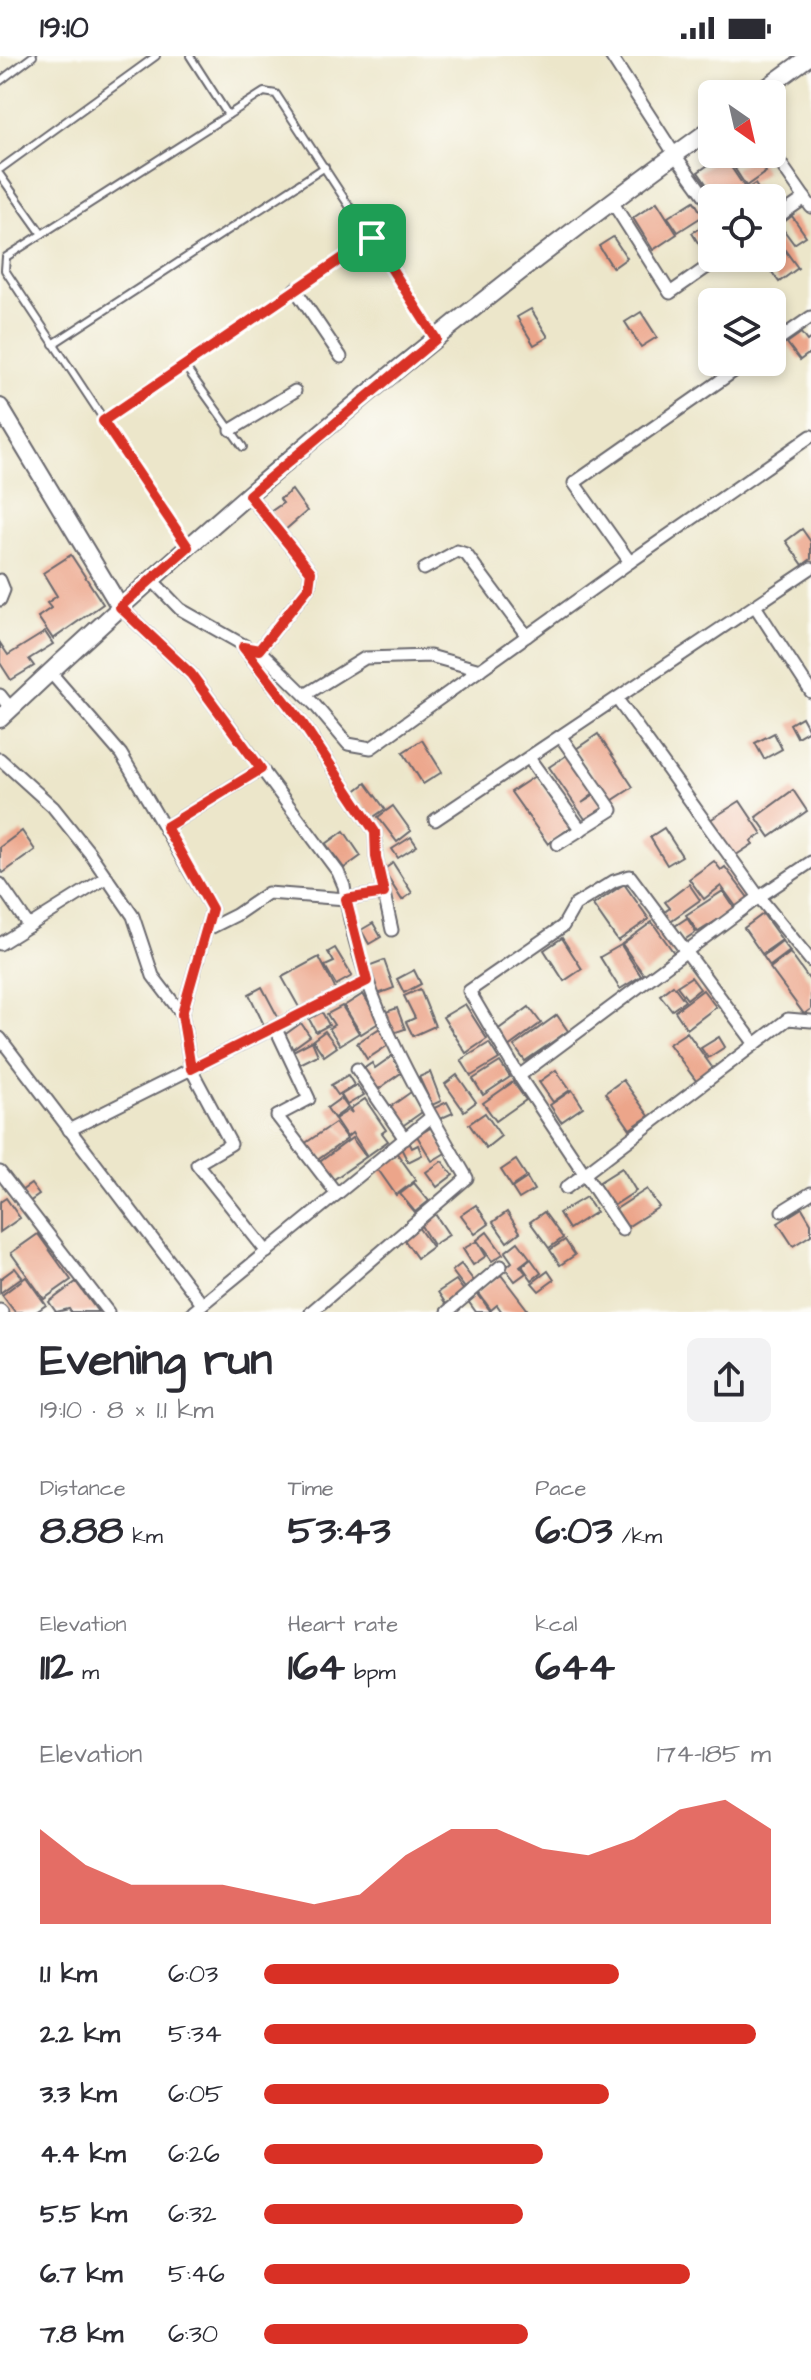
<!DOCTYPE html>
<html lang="en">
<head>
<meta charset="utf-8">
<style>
  :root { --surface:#fff; --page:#f2f2f3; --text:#2b2b33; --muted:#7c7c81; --accent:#d93025 }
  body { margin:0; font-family:"Architects Daughter",sans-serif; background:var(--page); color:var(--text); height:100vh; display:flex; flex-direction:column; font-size:30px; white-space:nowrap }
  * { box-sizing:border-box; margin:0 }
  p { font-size:26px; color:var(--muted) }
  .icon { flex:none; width:44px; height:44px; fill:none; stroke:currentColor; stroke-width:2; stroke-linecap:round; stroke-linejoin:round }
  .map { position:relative; height:1256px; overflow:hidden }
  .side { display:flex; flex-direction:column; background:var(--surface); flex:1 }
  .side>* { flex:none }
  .needle { width:52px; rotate:146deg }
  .buttons { position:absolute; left:698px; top:24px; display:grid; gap:16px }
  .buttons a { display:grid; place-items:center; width:88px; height:88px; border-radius:12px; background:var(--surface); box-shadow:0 4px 12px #0003; font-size:40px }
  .pin { position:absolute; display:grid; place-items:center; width:68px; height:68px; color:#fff; margin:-34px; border-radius:16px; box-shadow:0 4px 12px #0006 }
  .round { display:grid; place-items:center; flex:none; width:84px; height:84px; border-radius:12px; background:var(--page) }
  .summary { display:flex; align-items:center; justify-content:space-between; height:136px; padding:0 40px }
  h1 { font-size:44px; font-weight:800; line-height:60px }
  .metrics { display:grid; grid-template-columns:repeat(3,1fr); gap:12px; height:136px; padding:8px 40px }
  .metrics div { display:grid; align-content:center }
  .metrics b { font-size:40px; font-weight:800 }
  .metrics small { font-size:22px; font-weight:400 }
  .metrics p { font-size:22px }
  .chart { height:224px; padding:16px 40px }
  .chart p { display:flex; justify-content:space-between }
  .chart svg { width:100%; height:144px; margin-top:8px; fill:var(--accent); opacity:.7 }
  ul { padding:0 40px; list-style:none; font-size:26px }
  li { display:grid; grid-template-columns:128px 96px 1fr; align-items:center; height:60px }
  li i { height:20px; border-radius:10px; background:var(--accent) }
  .status { display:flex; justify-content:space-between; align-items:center; height:56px; padding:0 40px; background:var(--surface); direction:ltr }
  .status svg { height:22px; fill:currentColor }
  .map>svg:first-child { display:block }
  .building { fill:#eca58a }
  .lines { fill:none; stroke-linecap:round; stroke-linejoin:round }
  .lane-casing { stroke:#69676d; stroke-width:10 }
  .street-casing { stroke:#69676d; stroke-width:15 }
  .secondary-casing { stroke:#69676d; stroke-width:20 }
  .lane { stroke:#fff; stroke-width:6 }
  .street { stroke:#fff; stroke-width:11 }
  .secondary { stroke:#fff; stroke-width:16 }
  .route-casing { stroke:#fff; stroke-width:16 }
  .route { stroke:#d93025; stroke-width:10 }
</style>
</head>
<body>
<div class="status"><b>19:10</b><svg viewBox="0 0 49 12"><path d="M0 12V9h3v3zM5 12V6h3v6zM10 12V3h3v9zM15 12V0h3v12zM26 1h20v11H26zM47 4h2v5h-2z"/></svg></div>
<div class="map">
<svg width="811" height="1256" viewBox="0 0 811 1256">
  <rect width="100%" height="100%" fill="#fdfcf7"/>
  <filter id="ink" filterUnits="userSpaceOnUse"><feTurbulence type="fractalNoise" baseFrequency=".0125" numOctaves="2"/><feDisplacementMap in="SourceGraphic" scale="16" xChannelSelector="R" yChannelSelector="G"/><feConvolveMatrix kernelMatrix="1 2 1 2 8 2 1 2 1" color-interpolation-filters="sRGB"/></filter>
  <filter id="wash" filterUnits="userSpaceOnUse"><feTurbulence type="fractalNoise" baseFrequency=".006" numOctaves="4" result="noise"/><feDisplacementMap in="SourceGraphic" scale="32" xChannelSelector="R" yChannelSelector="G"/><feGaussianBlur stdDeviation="1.8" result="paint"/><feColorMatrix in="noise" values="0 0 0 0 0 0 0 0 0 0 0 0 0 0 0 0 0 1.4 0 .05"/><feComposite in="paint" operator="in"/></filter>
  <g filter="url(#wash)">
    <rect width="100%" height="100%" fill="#ece6ca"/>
    <g id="blocks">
      <!-- building -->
      <g class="building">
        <polygon points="723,99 745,132 730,142 716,142 698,116"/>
        <polygon points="756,100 766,116 746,130 735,113"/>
        <polygon points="755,128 764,142 733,142"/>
        <polygon points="694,145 703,160 678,176 668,161"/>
        <polygon points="657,146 677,178 653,194 633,162"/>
        <polygon points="792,160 806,180 794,188 780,169"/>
        <polygon points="707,167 712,175 712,190 703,195 692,177"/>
        <polygon points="774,179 798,212 779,226 762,202 772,202"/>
        <polygon points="613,181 627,202 613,212 599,190"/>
        <polygon points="531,253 548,281 534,289 517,261"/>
        <polygon points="641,256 657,281 641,291 625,266"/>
        <polygon points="801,277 807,285 811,282 811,296 800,304 787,287"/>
        <polygon points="292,434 307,455 284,475 270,456 283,447 280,443"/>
        <polygon points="802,473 811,486 811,503 803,509 786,485"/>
        <polygon points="71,499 103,548 53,583 38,561 51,552 47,547 57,540 43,517"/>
        <polygon points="45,576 53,588 29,603 34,610 11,624 0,607 0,587 8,599"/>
        <polygon points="802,661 809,674 797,681 790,668"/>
        <polygon points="774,677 782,693 764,703 755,687"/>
        <polygon points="598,678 633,731 610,746 576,693"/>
        <polygon points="422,684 442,716 423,728 403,696"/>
        <polygon points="567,699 595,737 582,747 595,739 603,752 585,763 549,711"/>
        <polygon points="535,720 571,771 548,788 511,736"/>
        <polygon points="366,727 385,753 372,762 354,736"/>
        <polygon points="793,734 807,755 770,781 756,761"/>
        <polygon points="740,745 762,778 751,785 753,788 733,801 710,764"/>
        <polygon points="393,750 411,775 397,786 378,761"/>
        <polygon points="664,772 682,800 667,809 650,781"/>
        <polygon points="22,775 35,794 3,817 0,814 0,791"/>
        <polygon points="344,775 361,800 344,812 326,788"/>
        <polygon points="411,781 417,790 398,802 392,793"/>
        <polygon points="714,805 721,814 725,811 749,843 737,852 721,830 704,843 689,823"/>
        <polygon points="393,807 412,837 402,844 383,814"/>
        <polygon points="624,828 649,863 618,885 593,849"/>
        <polygon points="689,828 700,844 669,866 663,857 670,852 665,846"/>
        <polygon points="723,835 735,853 698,876 686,859"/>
        <polygon points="763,858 782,884 762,898 744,872"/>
        <polygon points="687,862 696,876 684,884 675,870"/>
        <polygon points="652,866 674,897 644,919 622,888"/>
        <polygon points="373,867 381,881 369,888 361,874"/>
        <polygon points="562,882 582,913 564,925 544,894"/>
        <polygon points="782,885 790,895 770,910 763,900"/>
        <polygon points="621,889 641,920 620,933 600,901"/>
        <polygon points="335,892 352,920 336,929 325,910 334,906 328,896"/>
        <polygon points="790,897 811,926 811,953 804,958 770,912"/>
        <polygon points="319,901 336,934 300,953 282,921"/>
        <polygon points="384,904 394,932 378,938 368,910"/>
        <polygon points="414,914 421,928 404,937 397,923"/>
        <polygon points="691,921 700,933 687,943 677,930"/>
        <polygon points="673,929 685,945 672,954 660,939"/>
        <polygon points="262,931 279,963 265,971 249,938"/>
        <polygon points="420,933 435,970 413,980 406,966 415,962 404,940"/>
        <polygon points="703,934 716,951 687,973 675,955"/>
        <polygon points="363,938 380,966 361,978 344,950"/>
        <polygon points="465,948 487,983 466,997 443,961"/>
        <polygon points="342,950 359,977 340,989 329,972 334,969 327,958"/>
        <polygon points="529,951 541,967 508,991 496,975"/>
        <polygon points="397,952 405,973 393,977 386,956"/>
        <polygon points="322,956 329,969 316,976 309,963"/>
        <polygon points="557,959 568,975 525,1005 514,990"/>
        <polygon points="301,967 310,980 292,993 283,980"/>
        <polygon points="380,972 390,988 367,1003 357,987"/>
        <polygon points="325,975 337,991 324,1000 313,984"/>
        <polygon points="687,976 714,1014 697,1026 669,988"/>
        <polygon points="719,981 725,991 708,1002 701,992"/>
        <polygon points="312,985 318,999 300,1008 293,995"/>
        <polygon points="489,987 499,1003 471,1020 461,1004"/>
        <polygon points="395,998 405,1014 377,1034 363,1013 372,1007 375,1012"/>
        <polygon points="500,1006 510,1021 483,1039 473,1023"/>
        <polygon points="556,1014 570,1034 553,1046 539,1026"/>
        <polygon points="430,1016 441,1045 432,1049 419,1021"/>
        <polygon points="348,1019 354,1029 338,1039 331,1029"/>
        <polygon points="457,1019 476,1046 464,1055 445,1028"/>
        <polygon points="623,1024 649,1060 630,1073 605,1037"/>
        <polygon points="513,1026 526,1044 496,1065 483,1047"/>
        <polygon points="357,1029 364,1039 347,1049 341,1039"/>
        <polygon points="572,1034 583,1051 561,1066 550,1049"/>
        <polygon points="411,1036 425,1054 401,1071 387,1053"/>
        <polygon points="341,1042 348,1052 334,1062 327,1052"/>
        <polygon points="365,1043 386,1074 382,1077 388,1085 367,1100 352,1077 347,1081 335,1063 349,1054 352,1057 350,1053"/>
        <polygon points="447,1046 453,1057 435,1065 430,1054"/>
        <polygon points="485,1057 501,1080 486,1092 469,1068"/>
        <polygon points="335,1067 347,1083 316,1105 304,1088"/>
        <polygon points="432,1071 447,1096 432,1105 417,1080"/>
        <polygon points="352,1082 366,1101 330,1126 317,1108"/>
        <polygon points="409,1086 412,1092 418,1089 422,1099 408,1106 400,1090"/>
        <polygon points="396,1096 416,1124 396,1139 377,1112"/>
        <polygon points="516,1104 527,1121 512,1131 501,1114"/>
        <polygon points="442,1105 453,1119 437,1131 426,1116"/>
        <polygon points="622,1112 636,1135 613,1150 598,1127"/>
        <polygon points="527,1122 534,1134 519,1143 512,1132"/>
        <polygon points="414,1127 429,1145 415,1156 400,1138"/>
        <polygon points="31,1128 39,1139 29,1146 21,1135"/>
        <polygon points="647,1133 659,1151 627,1171 616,1153"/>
        <polygon points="586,1141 596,1156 569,1173 559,1157"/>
        <polygon points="6,1142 20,1162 0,1176 0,1146"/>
        <polygon points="476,1149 489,1168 475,1178 461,1159"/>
        <polygon points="802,1152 811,1167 811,1179 793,1190 778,1167"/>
        <polygon points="507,1156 520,1176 507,1186 493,1166"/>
        <polygon points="544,1156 563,1182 549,1192 530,1166"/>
        <polygon points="435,1158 449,1179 433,1189 420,1168"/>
        <polygon points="418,1171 432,1191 417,1202 403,1182"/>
        <polygon points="487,1176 503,1198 492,1205 477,1184"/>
        <polygon points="38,1178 71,1224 44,1243 11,1197"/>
        <polygon points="565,1184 575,1199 560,1209 550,1194"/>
        <polygon points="477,1185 486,1200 473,1209 463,1193"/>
        <polygon points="518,1186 530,1202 520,1210 526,1217 515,1225 505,1212 512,1206 505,1196"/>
        <polygon points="531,1203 541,1217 532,1224 522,1210"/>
        <polygon points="461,1208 474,1225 465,1232 452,1215"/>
        <polygon points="15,1212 22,1221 0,1237 0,1223"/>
        <polygon points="548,1215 554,1224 539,1235 532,1227"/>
        <polygon points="501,1219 527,1253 523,1256 502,1256 497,1249 491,1254 478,1236"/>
        <polygon points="26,1221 46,1249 36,1256 15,1256 2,1239"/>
        <polygon points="456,1224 464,1235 446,1248 438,1236"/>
        <polygon points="76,1226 98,1256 71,1256 69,1253 56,1256 49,1246"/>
        <polygon points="478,1238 491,1256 476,1256 468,1245"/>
      </g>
    </g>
  </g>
  <g filter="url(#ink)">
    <use href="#blocks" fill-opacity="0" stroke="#69676d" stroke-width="2"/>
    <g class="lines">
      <!-- lane casing -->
      <g class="lane-casing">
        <g id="lane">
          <polyline points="190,0 228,59"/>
          <polyline points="0,25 33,0"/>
          <polyline points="0,113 156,0"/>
          <polyline points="0,119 42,178"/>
          <polyline points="53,288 325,111"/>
          <polyline points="184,309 243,391"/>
          <polyline points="103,365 372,182"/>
          <polyline points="188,491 5,214 6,201 264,36 276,38 434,280"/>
        </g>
      </g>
      <!-- street casing -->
      <g class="street-casing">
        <g id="street">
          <polyline points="611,0 675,99 712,150"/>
          <polyline points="772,95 811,151"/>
          <polyline points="611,144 670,237 720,202"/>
          <polyline points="772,165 805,142"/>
          <polyline points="295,233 341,301"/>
          <polyline points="772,288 811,261"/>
          <polyline points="747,306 574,427 630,506 811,380"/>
          <polyline points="231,374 295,335"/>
          <polyline points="249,439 311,516 309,531 259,594 314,648 348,688 371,692 630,506"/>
          <polyline points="424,513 457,495 466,498 527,580"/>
          <polyline points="151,523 180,553 247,591"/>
          <polyline points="0,524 4,534 0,544"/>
          <polyline points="755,550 811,636"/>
          <path d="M120,551L191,618L338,816L344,830C358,936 414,1031 467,1122L311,1256"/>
          <polyline points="243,591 303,668 375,776 376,801 392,874"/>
          <polyline points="51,617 121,698 212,853 182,958 191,1013 231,1088 197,1108 267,1196"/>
          <polyline points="0,639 11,653"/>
          <polyline points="305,639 365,602 430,600 480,614"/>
          <polyline points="617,643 759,841 811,806"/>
          <polyline points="529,702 581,774"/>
          <polyline points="0,703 53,751 89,796 133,860 153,920 182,958"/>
          <polyline points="435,764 811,512"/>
          <polyline points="166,771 261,713"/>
          <polyline points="558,788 612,754 561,681"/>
          <polyline points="0,828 29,870"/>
          <polyline points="206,874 236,859 268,837 346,843 384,837"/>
          <polyline points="0,888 107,821"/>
          <polyline points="275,971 309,1043 277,1060 337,1138"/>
          <polyline points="0,982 202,1248"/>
          <polyline points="357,1013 405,1083"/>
          <polyline points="519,1020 759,841 811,905"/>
          <polyline points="69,1074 367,925"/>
          <polyline points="0,1116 108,1256"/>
          <polyline points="566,1132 788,963 811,965"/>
          <polyline points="782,1155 811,1137"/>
          <polyline points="622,1174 519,1020 469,935 563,870 575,849 614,825 630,820 755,988"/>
          <polyline points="0,1254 2,1256"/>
          <polyline points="193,1256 431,1061"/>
          <polyline points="447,1256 501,1210"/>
        </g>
      </g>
      <!-- secondary casing -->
      <g class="secondary-casing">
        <g id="secondary">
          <polyline points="758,38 810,0"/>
          <polyline points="0,351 120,551"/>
          <path d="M0,663C224,451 462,252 712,72"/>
        </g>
      </g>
      <!-- lane -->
      <use href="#lane" class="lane"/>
      <!-- street -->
      <use href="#street" class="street"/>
      <!-- secondary -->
      <use href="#secondary" class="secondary"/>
    </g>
  </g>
  <g class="lines" filter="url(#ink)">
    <!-- route casing -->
    <g class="route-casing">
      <polygon id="route" points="372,182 436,283 249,439 311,516 309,531 259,594 243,591 303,668 375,776 376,801 384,837 346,843 367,925 191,1013 182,958 212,853 166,771 261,713 191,618 120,551 188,491 103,365"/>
    </g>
    <!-- route -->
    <use href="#route" class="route"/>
  </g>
</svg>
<div class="buttons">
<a><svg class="needle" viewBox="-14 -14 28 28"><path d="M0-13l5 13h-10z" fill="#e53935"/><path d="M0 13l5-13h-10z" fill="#7c7c81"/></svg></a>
<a><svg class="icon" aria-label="locate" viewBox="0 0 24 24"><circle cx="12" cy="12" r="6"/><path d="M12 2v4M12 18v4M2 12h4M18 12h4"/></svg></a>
<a><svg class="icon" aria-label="layers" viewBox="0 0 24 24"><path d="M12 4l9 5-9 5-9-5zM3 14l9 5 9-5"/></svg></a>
</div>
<div class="pin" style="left:372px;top:182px;background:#1e9e55"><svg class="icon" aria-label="arrive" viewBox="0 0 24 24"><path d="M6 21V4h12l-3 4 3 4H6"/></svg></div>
</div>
<section class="side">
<div class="summary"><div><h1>Evening run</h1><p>19:10 · 8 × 1.1 km</p></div><a class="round"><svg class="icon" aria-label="share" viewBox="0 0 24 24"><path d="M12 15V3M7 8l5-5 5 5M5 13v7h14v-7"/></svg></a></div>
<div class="metrics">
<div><p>Distance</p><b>8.88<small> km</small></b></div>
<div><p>Time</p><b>53:43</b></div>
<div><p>Pace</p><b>6:03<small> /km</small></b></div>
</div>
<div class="metrics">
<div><p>Elevation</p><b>112<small> m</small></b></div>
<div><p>Heart rate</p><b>164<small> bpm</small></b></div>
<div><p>kcal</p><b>644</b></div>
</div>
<div class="chart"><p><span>Elevation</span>174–185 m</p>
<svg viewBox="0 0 160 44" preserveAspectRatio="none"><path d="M0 44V15L10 26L20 32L30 32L40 32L50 35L60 38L70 35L80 23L90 15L100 15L110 21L120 23L130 18L140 9L150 6L160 15V44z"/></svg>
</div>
<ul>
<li><b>1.1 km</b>6:03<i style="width:70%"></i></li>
<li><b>2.2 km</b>5:34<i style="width:97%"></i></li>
<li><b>3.3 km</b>6:05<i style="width:68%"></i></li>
<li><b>4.4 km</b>6:26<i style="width:55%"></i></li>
<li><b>5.5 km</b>6:32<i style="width:51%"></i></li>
<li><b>6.7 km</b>5:46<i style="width:84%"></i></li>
<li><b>7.8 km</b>6:30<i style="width:52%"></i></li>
</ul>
</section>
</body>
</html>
